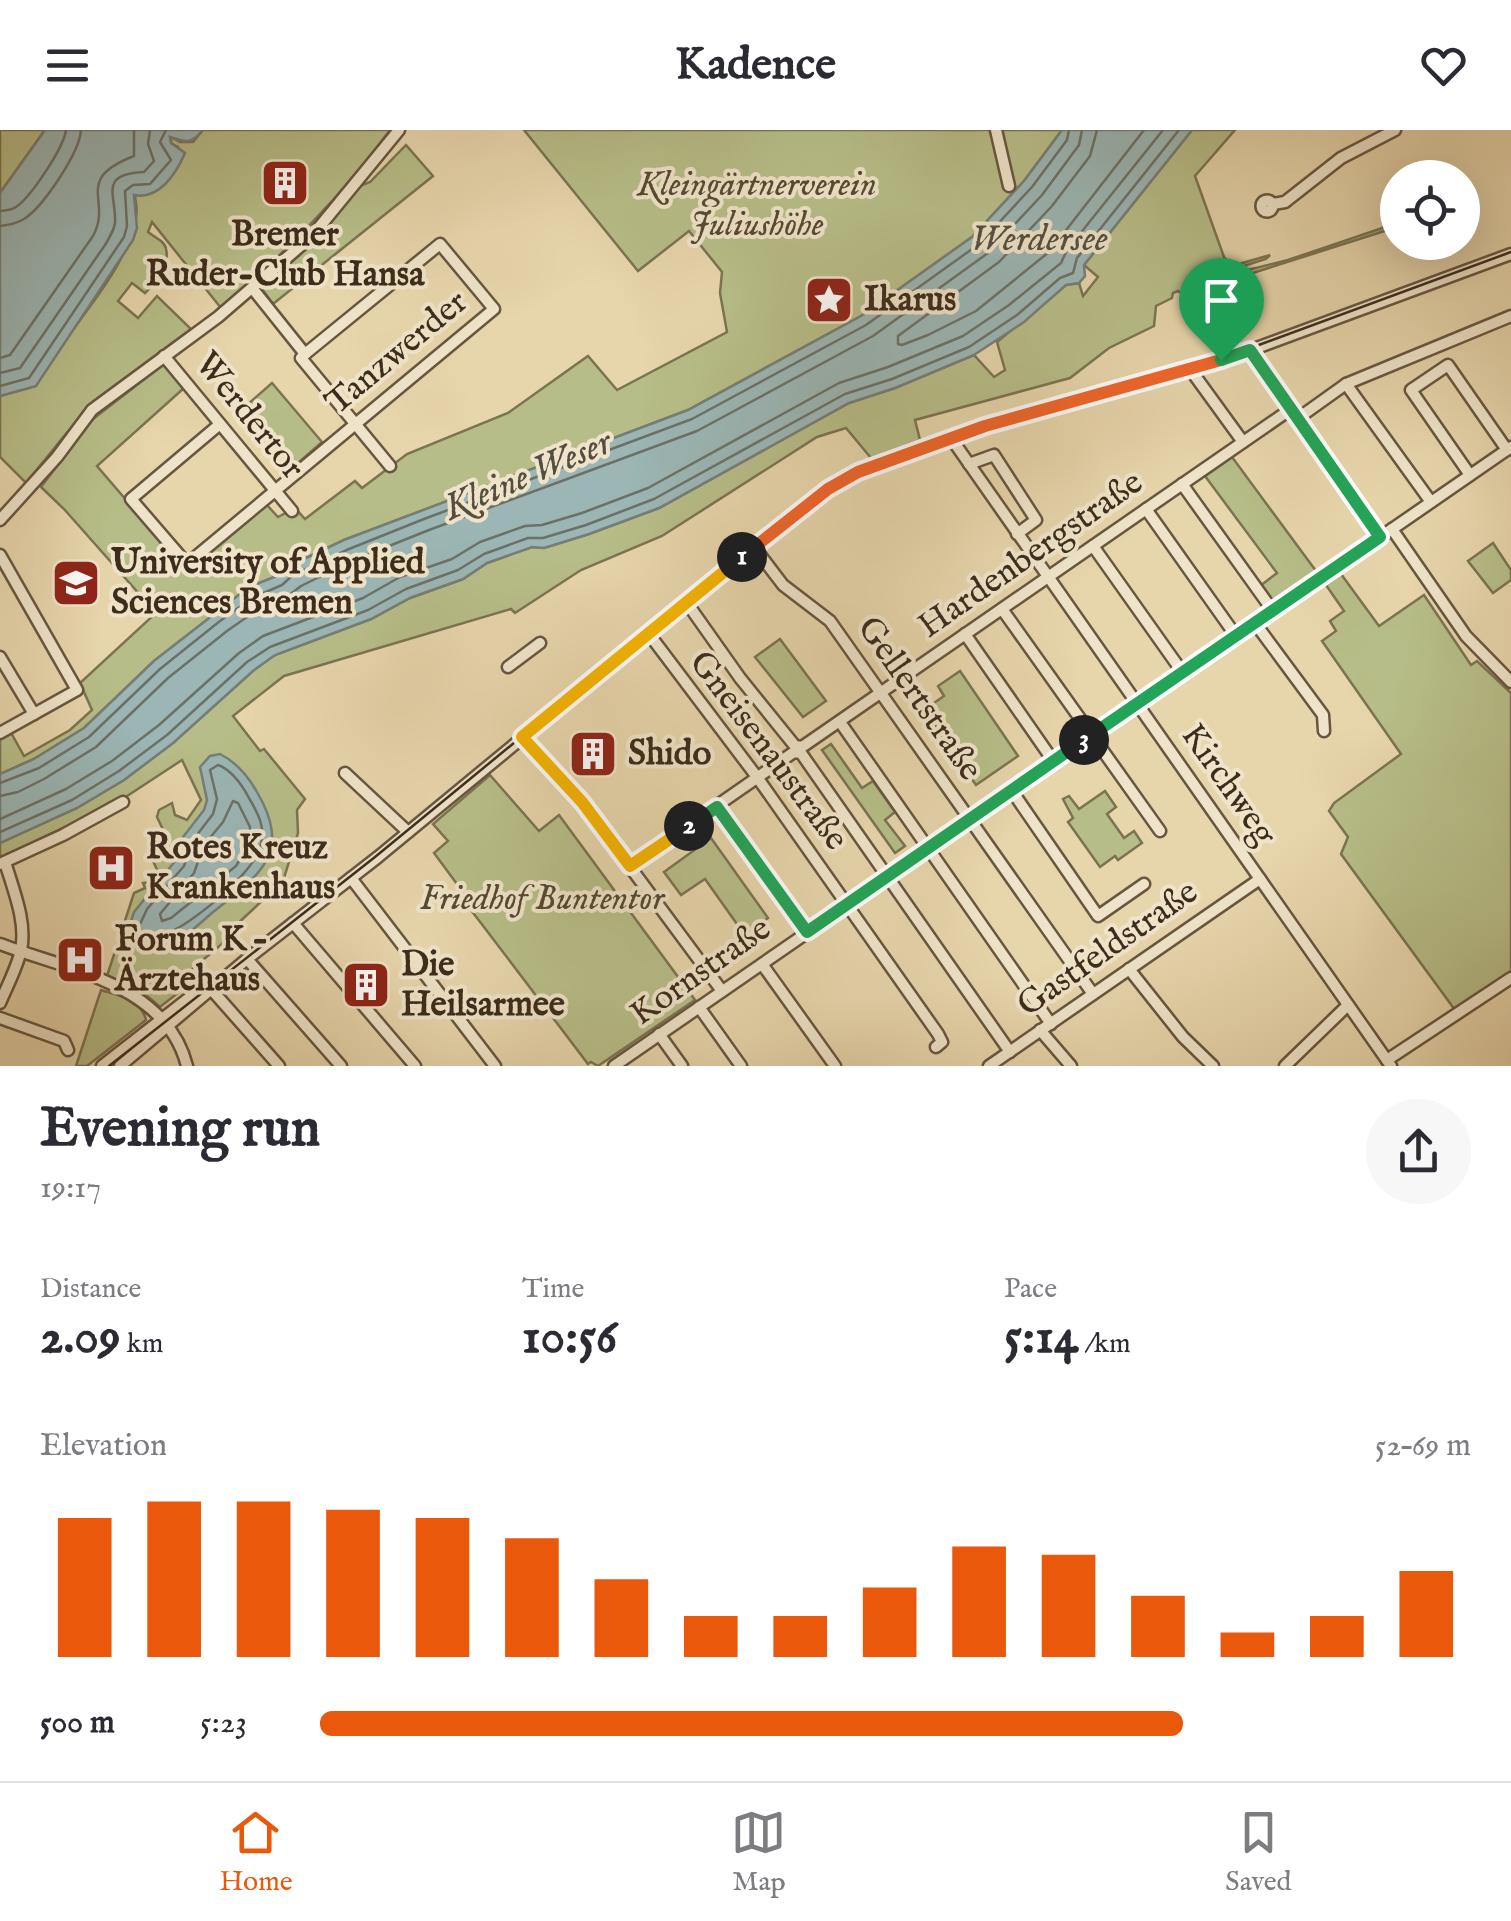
<!DOCTYPE html>
<html lang="en">
<head>
<meta charset="utf-8">
<style>
  :root { --surface:#fff; --page:#f7f7f7; --text:#2b2b33; --muted:#7c7c81; --line:#e1e1e2; --accent:#ea580c }
  body { margin:0; font-family:"IM FELL English",serif; background:var(--page); color:var(--text); height:100vh; display:flex; flex-direction:column; font-size:38px; white-space:nowrap }
  * { box-sizing:border-box; margin:0 }
  p { font-size:32px; color:var(--muted) }
  .icon { flex:none; width:55px; height:55px; fill:none; stroke:currentColor; stroke-width:2; stroke-linecap:round; stroke-linejoin:round }
  .map { position:relative; height:936px; overflow:hidden }
  .sheet { display:flex; flex-direction:column; background:var(--surface); flex:1 }
  .sheet>* { flex:none }
  .controls { position:absolute; left:1380px; top:30px; display:grid; gap:20px }
  .controls a { display:grid; place-items:center; width:100px; height:100px; border-radius:50%; background:var(--surface); box-shadow:0 10px 40px #0002; font-size:50px }
  .pin { position:absolute; display:grid; place-items:center; width:85px; height:85px; color:#fff; margin:-102px -42px; border-radius:50% 50% 50% 0; rotate:-45deg; box-shadow:0 0 10px #0007 }
  .pin .icon { rotate:45deg }
  .km { position:absolute; width:50px; height:50px; margin:-25px; border-radius:50%; background:#222; color:#fff; font-size:28px; line-height:50px; text-align:center }
  .round { display:grid; place-items:center; flex:none; width:105px; height:105px; border-radius:52px; background:var(--page) }
  .head { display:flex; align-items:center; justify-content:space-between; height:170px; padding:0 40px }
  h1 { font-size:55px; font-weight:800; line-height:75px }
  .stats { display:grid; grid-template-columns:repeat(3,1fr); gap:15px; height:170px; padding:10px 40px }
  .stats div { display:grid; align-content:center }
  .stats b { font-size:50px; font-weight:800 }
  .stats small { font-size:28px; font-weight:400 }
  .stats p { font-size:28px }
  .chart { height:280px; padding:20px 40px }
  .chart p { display:flex; justify-content:space-between }
  .chart svg { width:100%; height:180px; margin-top:10px; stroke:var(--accent); stroke-width:6 }
  ul { padding:0 40px; list-style:none; font-size:32px }
  li { display:grid; grid-template-columns:160px 120px 1fr; align-items:center; height:75px }
  li i { height:25px; border-radius:12px; background:var(--accent) }
  header { display:flex; justify-content:space-between; align-items:center; height:130px; padding:0 40px; background:var(--surface); font-size:45px; font-weight:800 }
  .tab-bar { display:flex; justify-content:space-around; align-items:center; height:140px; border-top:2px solid var(--line); background:var(--surface); font-size:28px; color:var(--muted) }
  .tab-bar a { display:grid; justify-items:center; gap:5px }
  .tab-bar .active { color:var(--accent) }
  .map>svg:first-child { display:block }
  .green { fill:#b7bd88; stroke:#7a7452; stroke-width:2.5 }
  .water { fill:#9bb6b5; stroke:#757f78; stroke-width:2.5 }
  .lines { fill:none; stroke-linecap:round; stroke-linejoin:round }
  .shore { stroke:#6c7168; stroke-width:2.5 }
  .minor-casing { stroke:#685640; stroke-width:15 }
  .minor { stroke:#efe4c9; stroke-width:10 }
  .tram { stroke:#3d2c1c; stroke-width:2.5 }
  .split-1-casing { stroke:#fff; stroke-width:20 }
  .split-2-casing { stroke:#fff; stroke-width:20 }
  .split-3-casing { stroke:#fff; stroke-width:20 }
  .split-4-casing { stroke:#fff; stroke-width:20 }
  .split-1 { stroke:#f0652b; stroke-width:12 }
  .split-2 { stroke:#f5b400; stroke-width:12 }
  .split-3 { stroke:#22a559; stroke-width:12 }
  .split-4 { stroke:#22a559; stroke-width:12 }
  .labels { text-anchor:middle; dominant-baseline:central; stroke-width:8; stroke-linejoin:round; paint-order:stroke }
  .park-label { font-size:35px; font-style:italic; fill:#554932; stroke:#efe4c9 }
  .poi-label { font-size:35px; font-weight:bold; fill:#3d2c1c; stroke:#efe4c9; text-anchor:start }
  .street-label { font-size:35px; fill:#3d2c1c; stroke:#efe4c9 }
  .water-label { font-size:38px; font-style:italic; fill:#544e42; stroke:#efe4c9 }
</style>
</head>
<body>
<header><svg class="icon" aria-label="menu" viewBox="0 0 24 24"><path d="M4 6h16M4 12h16M4 18h16"/></svg>Kadence<svg class="icon" aria-label="heart" viewBox="0 0 24 24"><path d="M12 20l-8-8c-3-5 5-10 8-4 3-6 11-1 8 4z"/></svg></header>
<div class="map">
<svg width="1511" height="936" viewBox="0 0 1511 936">
  <rect width="100%" height="100%" fill="#e7d5ac"/>
  <filter id="stains"><feTurbulence type="fractalNoise" baseFrequency=".002" numOctaves="4"/><feColorMatrix values="0 0 0 0 .2 0 0 0 0 .09 0 0 0 0 .02 0 0 0 .5 -.17"/></filter>
  <radialGradient id="worn" r=".72"><stop offset=".6" stop-color="#630" stop-opacity="0"/><stop offset="1" stop-color="#630" stop-opacity=".3"/></radialGradient>
  <!-- green -->
  <g class="green">
    <polygon points="0,0 45,0 0,63"/>
    <path d="M203,0H390C340,68 285,123 221,178L152,92L148,102C154,107 165,111 166,119C170,135 156,153 145,163L132,153L118,171L138,188L157,166L191,199L91,273L26,353L0,327V266L36,256C65,199 124,149 136,87C138,78 135,71 135,65L164,55L180,33L178,17L171,13V7L180,12H193Z"/>
    <polygon points="524,0 1062,0 1024,51 972,107 861,186 688,280 344,410 287,437 277,446 249,457 154,531 84,598 34,629 0,644 0,603 9,599 24,626 70,600 92,580 80,553 156,483 64,379 41,357 93,289 164,234 184,258 97,336 187,441 266,374 278,387 295,378 305,389 355,351 362,358 407,324 508,283 588,226 617,260 727,202 720,163 722,142 689,101 638,141"/>
    <polygon points="1192,0 1235,0 1195,46 1224,127 1232,136 1270,125 1266,129 1234,139 1235,143 1288,130 1397,93 1397,97 1184,165 1178,161 1173,163 1172,168 1156,176 1154,196 1109,218 1070,248 915,290 920,310 871,328 846,298 817,307 662,406 581,440 515,483 511,479 284,546 233,586 260,621 264,619 305,669 297,680 298,703 283,751 232,799 243,813 236,820 223,813 185,845 192,852 160,877 138,858 107,846 134,763 145,758 143,753 151,752 159,744 153,731 151,713 165,704 157,687 159,680 172,673 175,685 187,690 201,670 182,630 118,672 0,728 0,713 77,678 124,650 173,613 254,540 275,525 371,489 410,468 463,449 487,433 532,417 544,418 589,404 659,378 849,273 895,258 974,225 994,247 1005,240 997,212 1066,155 1079,153 1083,166 1098,147 1084,135"/>
    <polygon points="406,15 433,46 273,174 262,159 306,119 360,56 370,52"/>
    <polygon points="272,253 322,312 297,334 247,275"/>
    <polygon points="1232,327 1316,441 1271,471 1260,456 1277,443 1205,346"/>
    <polygon points="1493,413 1511,440 1511,450 1493,463 1468,431"/>
    <polygon points="1341,444 1379,496 1424,465 1471,535 1477,531 1511,563 1511,844 1455,880 1341,724 1348,707 1329,681 1334,673 1401,624 1322,511 1336,501 1330,491 1344,481 1326,455"/>
    <polygon points="780,509 826,571 803,587 755,527"/>
    <polygon points="960,541 1018,626 976,655 924,580 944,566 938,556"/>
    <polygon points="831,614 862,658 873,651 895,682 885,690 905,716 895,723 822,620"/>
    <polygon points="490,645 539,701 559,685 695,870 598,936 591,932 588,934 468,776 471,773 434,723 448,711 433,694"/>
    <polygon points="1105,661 1116,677 1107,684 1124,708 1134,701 1142,713 1118,730 1115,726 1100,737 1068,692 1073,688 1063,669 1069,666 1079,679"/>
    <polygon points="711,708 768,788 764,791 768,797 749,811 705,749 681,765 664,742"/>
    <path d="M101,860C119,866 141,869 146,890L87,936H76Z"/>
  </g>
  <!-- water -->
  <g class="water">
    <path d="M45,0H203C191,14 187,13 170,7L171,13L185,23C176,44 159,70 134,65L137,98L133,110L36,256L0,266V63Z"/>
    <polygon points="1062,0 1192,0 1084,135 1085,146 1079,153 1066,155 1024,192 974,225 895,258 849,273 659,378 589,404 544,418 532,417 487,433 463,449 410,468 371,489 275,525 254,540 173,613 124,650 77,678 0,713 0,644 34,629 84,598 154,531 249,457 277,446 287,437 344,410 688,280 861,186 972,107 1024,51"/>
    <path d="M220,624C236,632 248,646 257,662C293,723 259,746 213,782C191,801 171,823 140,820L126,807L134,782L176,730L183,707L204,680L207,670L200,637L210,626Z"/>
  </g>
  <g class="lines">
    <!-- shore -->
    <g class="shore">
      <polyline points="1097,0 1090,26 1052,76 999,132 898,206 898,214 902,215 928,205 976,181 1049,122 1144,0"/>
      <path d="M0,81C7,80 10,81 16,77C31,67 64,17 66,0"/>
      <path d="M0,96C9,95 16,94 24,89C43,77 80,22 81,0"/>
      <path d="M0,228L10,225L93,106C113,70 72,50 134,26V0"/>
      <path d="M0,243L20,238L105,115C109,108 114,101 115,93C117,66 97,44 144,42L154,31L148,14L150,0"/>
      <polyline points="0,256 29,248 124,107 127,96 125,61 133,55 150,54 171,30 160,12 166,0"/>
      <path d="M218,635C232,640 242,655 249,668C259,685 266,698 260,718C253,745 172,814 143,810L136,803L147,779L184,736L193,710L213,684L217,669L210,640Z"/>
      <polyline points="0,653 39,638 89,607 160,539 220,491 252,468 282,455 293,445 349,419 424,389 692,289 866,195 979,114 1032,57 1067,10 1069,0"/>
      <polyline points="0,666 18,662 44,649 96,617 168,548 227,501 257,480 288,466 301,456 354,430 429,400 697,301 873,206 988,123 1042,65 1079,15 1082,0"/>
      <polygon points="233,671 238,673 250,697 247,718 236,736 171,788 162,791 160,784 194,743 204,715 223,692"/>
      <polyline points="0,689 66,659 112,631 159,595 239,523 263,506 363,468 400,447 452,429 480,412 525,396 542,395 582,383 648,358 839,253 888,237 963,206 1009,175 1061,133 1067,120 1163,0"/>
      <polyline points="0,702 72,670 119,641 167,605 247,532 270,517 368,480 406,459 458,440 484,424 528,408 543,408 586,395 654,369 845,264 892,249 969,217 1017,185 1060,148 1073,143 1077,128 1179,0"/>
    </g>
    <!-- minor casing -->
    <g class="minor-casing">
      <g id="minor">
        <polyline points="996,0 1009,56"/>
        <circle cx="1267" cy="76" r="5.5"/>
        <polyline points="1273,74 1285,72 1341,28 1395,0"/>
        <polyline points="253,159 305,224 301,228 390,336"/>
        <polyline points="1251,220 1380,407"/>
        <polyline points="164,226 292,381"/>
        <polyline points="1190,239 1243,312"/>
        <polyline points="1346,254 1431,372"/>
        <polyline points="1297,289 1346,254 1511,186"/>
        <polyline points="220,294 131,369 187,434 494,179 440,114 305,224"/>
        <polyline points="951,308 1391,936"/>
        <polyline points="969,334 994,325 1036,390 1017,404"/>
        <polyline points="1470,345 1411,260 1448,235 1507,320"/>
        <polyline points="1182,354 1273,481"/>
        <polyline points="1146,379 1236,506"/>
        <polyline points="0,390 57,327 92,280 218,187 312,106 399,0"/>
        <polyline points="1392,399 1466,506 1511,552"/>
        <polyline points="1093,416 1183,543"/>
        <polyline points="754,417 783,455 830,491 1093,864"/>
        <polyline points="0,425 77,560 0,603"/>
        <polyline points="687,473 740,548 795,616 802,617 1291,279"/>
        <polyline points="1002,479 1160,701"/>
        <polyline points="1255,493 1323,585 1324,601"/>
        <polyline points="649,504 757,647 938,904 942,912 936,917"/>
        <polyline points="965,504 1054,632"/>
        <polyline points="0,527 34,584"/>
        <polyline points="508,537 540,513"/>
        <polyline points="840,592 1051,894"/>
        <polyline points="522,607 582,672 722,861"/>
        <polyline points="345,643 408,702"/>
        <polyline points="1012,661 1098,786 1144,754"/>
        <polyline points="717,677 807,802"/>
        <polyline points="0,734 63,705 123,672"/>
        <polyline points="630,736 794,622 801,623 1010,922"/>
        <polyline points="351,748 495,936"/>
        <polyline points="293,793 415,936"/>
        <path d="M0,814C67,840 166,853 187,936"/>
        <polyline points="247,829 341,936"/>
        <polyline points="762,834 835,936"/>
        <polyline points="1129,839 1183,907 1213,936"/>
        <polyline points="211,859 279,936"/>
        <path d="M0,873C7,856 17,838 21,820C27,792 13,759 5,732"/>
        <polyline points="699,877 741,936"/>
        <polyline points="0,888 64,911 68,920"/>
        <polyline points="1040,900 1071,936"/>
        <polyline points="659,904 682,936"/>
        <polyline points="1387,930 1511,848"/>
        <polyline points="102,936 212,850"/>
        <polyline points="120,936 247,829 378,727 754,417 842,350 985,297 1251,220 1511,124"/>
        <polyline points="614,936 1511,317"/>
        <polyline points="989,936 1260,749"/>
        <polyline points="1285,936 1348,875"/>
      </g>
    </g>
    <!-- minor -->
    <use href="#minor" class="minor"/>
    <!-- tram -->
    <polyline class="tram" points="109,936 375,727 755,415 841,348 987,294 1256,216 1511,122"/>
  </g>
  <g class="lines">
    <!-- split-1 casing -->
    <g class="split-1-casing">
      <polyline id="split-1" points="742,427 828,359 858,342 985,296 1221,230"/>
    </g>
    <!-- split-2 casing -->
    <g class="split-2-casing">
      <polyline id="split-2" points="689,696 630,736 582,672 522,607 742,427"/>
    </g>
    <!-- split-3 casing -->
    <g class="split-3-casing">
      <polyline id="split-3" points="689,696 717,677 807,802 1084,610"/>
    </g>
    <!-- split-4 casing -->
    <g class="split-4-casing">
      <polyline id="split-4" points="1084,610 1380,407 1250,220 1221,230"/>
    </g>
    <!-- split-1 -->
    <use href="#split-1" class="split-1"/>
    <!-- split-2 -->
    <use href="#split-2" class="split-2"/>
    <!-- split-3 -->
    <use href="#split-3" class="split-3"/>
    <!-- split-4 -->
    <use href="#split-4" class="split-4"/>
  </g>
  <!-- icons -->
  <defs>
    <g id="building-square" transform="scale(2.5)"><rect x="-9" y="-9" width="18" height="18" rx="4" fill="#8f2418" stroke="#efe4c9"/><path d="M-4-6H4V6H1V3H-1V6H-4ZM-2.5-4.3h1.7v1.8h-1.7ZM.8-4.3h1.7v1.8H.8ZM-2.5-1h1.7V.8h-1.7ZM.8-1h1.7V.8H.8Z" fill="#fff"/></g>
    <g id="sight-square" transform="scale(2.5)"><rect x="-9" y="-9" width="18" height="18" rx="4" fill="#8f2418" stroke="#efe4c9"/><path d="M0-6L1.8-2.2L6-1.7L2.9 1.2L3.7 5.4L0 3.3L-3.7 5.4L-2.9 1.2L-6-1.7L-1.8-2.2Z" fill="#fff"/></g>
    <g id="university-square" transform="scale(2.5)"><rect x="-9" y="-9" width="18" height="18" rx="4" fill="#8f2418" stroke="#efe4c9"/><path d="M0-5L7-2L0 1L-7-2ZM-4 1L0 2.5L4 1V4Q0 6-4 4Z" fill="#fff"/></g>
    <g id="hospital-square" transform="scale(2.5)"><rect x="-9" y="-9" width="18" height="18" rx="4" fill="#8f2418" stroke="#efe4c9"/><path d="M-5-5h3v3.5h4V-5h3V5h-3V1.5h-4V5h-3Z" fill="#fff"/></g>
  </defs>
  <g fill-rule="evenodd">
    <use href="#building-square" x="285" y="53"/>
    <use href="#sight-square" x="829" y="170"/>
    <use href="#university-square" x="76" y="453"/>
    <use href="#building-square" x="593" y="624"/>
    <use href="#hospital-square" x="111" y="738"/>
    <use href="#hospital-square" x="80" y="830"/>
    <use href="#building-square" x="366" y="855"/>
  </g>
  <g class="labels">
    <!-- park labels -->
    <g class="park-label">
      <text x="757" y="55">Kleingärtnerverein<tspan x="757" dy="40">Juliushöhe</tspan></text>
      <text x="542" y="769">Friedhof Buntentor</text>
    </g>
    <!-- poi labels -->
    <g class="poi-label">
      <text x="285" y="105" text-anchor="middle">Bremer<tspan x="285" dy="40">Ruder-Club Hansa</tspan></text>
      <text x="864" y="170">Ikarus</text>
      <text x="111" y="433">University of Applied<tspan x="111" dy="40">Sciences Bremen</tspan></text>
      <text x="628" y="624">Shido</text>
      <text x="146" y="718">Rotes Kreuz<tspan x="146" dy="40">Krankenhaus</tspan></text>
      <text x="115" y="810">Forum K –<tspan x="115" dy="40">Ärztehaus</tspan></text>
      <text x="401" y="835">Die<tspan x="401" dy="40">Heilsarmee</tspan></text>
    </g>
    <!-- street labels -->
    <g class="street-label">
      <text transform="translate(397 223) rotate(-40)">Tanzwerder</text>
      <text transform="translate(249 286) rotate(51)">Werdertor</text>
      <text transform="translate(1031 425) rotate(-35)">Hardenbergstraße</text>
      <text transform="translate(919 569) rotate(55)">Gellertstraße</text>
      <text transform="translate(768 621) rotate(53)">Gneisenaustraße</text>
      <text transform="translate(1228 655) rotate(55)">Kirchweg</text>
      <text transform="translate(1108 819) rotate(-35)">Gastfeldstraße</text>
      <text transform="translate(701 842) rotate(-35)">Kornstraße</text>
    </g>
    <!-- water labels -->
    <g class="water-label">
      <text x="1039" y="110">Werdersee</text>
      <text transform="translate(528 346) rotate(-23)">Kleine Weser</text>
    </g>
  </g>
  <rect width="100%" height="100%" filter="url(#stains)"/>
  <rect width="100%" height="100%" fill="url(#worn)"/>
</svg>
<div class="controls">
<a><svg class="icon" aria-label="locate" viewBox="0 0 24 24"><circle cx="12" cy="12" r="6"/><path d="M12 2v4M12 18v4M2 12h4M18 12h4"/></svg></a>
</div>
<div class="pin" style="left:1221px;top:230px;background:#1e9e55"><svg class="icon" aria-label="arrive" viewBox="0 0 24 24"><path d="M6 21V4h12l-3 4 3 4H6"/></svg></div>
<b class="km" style="left:742px;top:427px">1</b>
<b class="km" style="left:689px;top:696px">2</b>
<b class="km" style="left:1084px;top:610px">3</b>
</div>
<section class="sheet">
<div class="head"><div><h1>Evening run</h1><p>19:17</p></div><a class="round"><svg class="icon" aria-label="share" viewBox="0 0 24 24"><path d="M12 15V3M7 8l5-5 5 5M5 13v7h14v-7"/></svg></a></div>
<div class="stats">
<div><p>Distance</p><b>2.09<small> km</small></b></div>
<div><p>Time</p><b>10:56</b></div>
<div><p>Pace</p><b>5:14<small> /km</small></b></div>
</div>
<div class="chart"><p><span>Elevation</span>52–69 m</p>
<svg viewBox="0 0 160 44" preserveAspectRatio="none"><path d="M5 44V10M15 44V6M25 44V6M35 44V8M45 44V10M55 44V15M65 44V25M75 44V34M85 44V34M95 44V27M105 44V17M115 44V19M125 44V29M135 44V38M145 44V34M155 44V23"/></svg>
</div>
<ul>
<li><b>500 m</b>5:23<i style="width:75%"></i></li>
</ul>
</section>
<nav class="tab-bar">
<a class="active"><svg class="icon" aria-label="home" viewBox="0 0 24 24"><path d="M3 11l9-7 9 7M6 9v11h12V9"/></svg>Home</a>
<a><svg class="icon" aria-label="map" viewBox="0 0 24 24"><path d="M3 6l6-2 6 2 6-2v14l-6 2-6-2-6 2zM9 4v14M15 6v14"/></svg>Map</a>
<a><svg class="icon" aria-label="saved" viewBox="0 0 24 24"><path d="M7 4h10v16l-5-4-5 4z"/></svg>Saved</a>
</nav>
</body>
</html>
